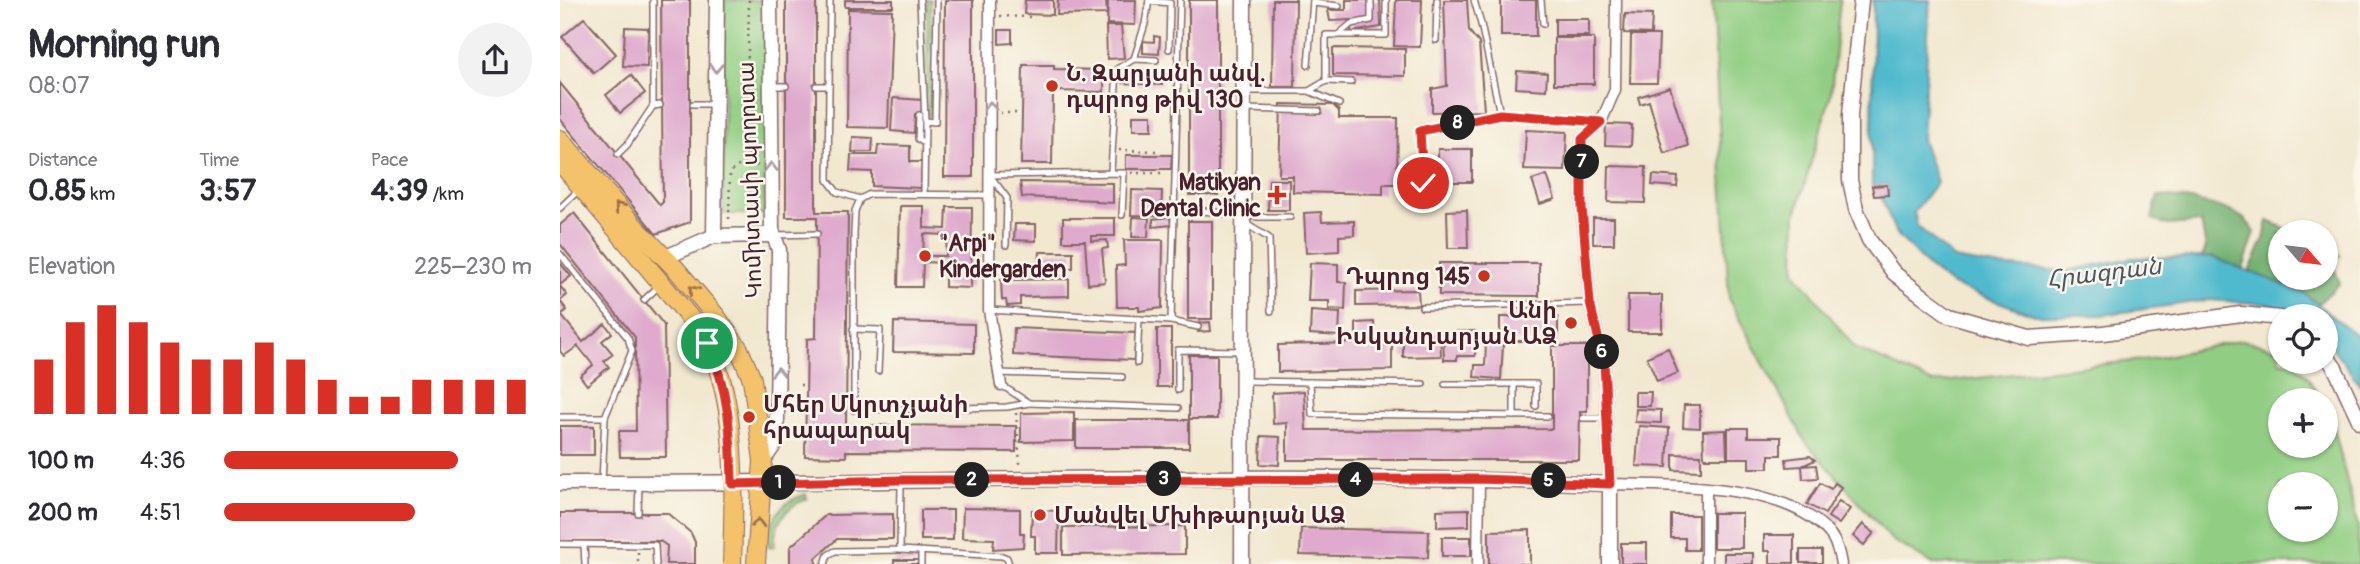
<!DOCTYPE html>
<html lang="en">
<head>
<meta charset="utf-8">
<style>
  :root { --surface:#fff; --page:#f2f2f3; --text:#2b2b33; --muted:#7c7c81; --accent:#d93025 }
  body { margin:0; font-family:Pangolin,"Noto Sans Armenian",sans-serif; background:var(--page); color:var(--text); height:100vh; display:flex; flex-direction:column; font-size:26px; white-space:nowrap }
  * { box-sizing:border-box; margin:0 }
  p { font-size:23px; color:var(--muted) }
  .icon { flex:none; width:38px; height:38px; fill:none; stroke:currentColor; stroke-width:2; stroke-linecap:round; stroke-linejoin:round }
  .map { position:relative; flex:1; overflow:hidden }
  .details { display:flex; flex-direction:column; background:var(--surface); width:560px }
  .details>* { flex:none }
  .needle { width:46px; rotate:118deg }
  .tools { position:absolute; left:1708px; top:220px; display:grid; gap:14px }
  .tools a { display:grid; place-items:center; width:70px; height:70px; border-radius:50%; background:var(--surface); box-shadow:0 2px 5px #0004; font-size:35px }
  .pin { position:absolute; display:grid; place-items:center; width:60px; height:60px; color:#fff; margin:-30px; border:4px solid #fff; border-radius:50%; box-shadow:0 2px 7px #0007 }
  .km { position:absolute; width:35px; height:35px; margin:-18px; border-radius:50%; background:#222; color:#fff; font-size:19px; line-height:35px; text-align:center }
  .round { display:grid; place-items:center; flex:none; width:74px; height:74px; border-radius:37px; background:var(--page) }
  .head { display:flex; align-items:center; justify-content:space-between; height:119px; padding:0 28px }
  h1 { font-size:38px; font-weight:800; line-height:52px }
  .figures { display:grid; grid-template-columns:repeat(3,1fr); gap:10px; height:119px; padding:7px 28px }
  .figures div { display:grid; align-content:center }
  .figures b { font-size:30px; font-weight:800 }
  .figures small { font-size:19px; font-weight:400 }
  .figures p { font-size:19px }
  .chart { height:196px; padding:14px 28px }
  .chart p { display:flex; justify-content:space-between }
  .chart svg { width:100%; height:126px; margin-top:7px; stroke:var(--accent); stroke-width:6 }
  ul { padding:0 28px; list-style:none; font-size:23px }
  li { display:grid; grid-template-columns:112px 84px 1fr; align-items:center; height:52px }
  li i { height:18px; border-radius:9px; background:var(--accent) }
  main { display:flex; flex:1; min-height:0 }
  .map>svg:first-child { display:block }
  .green { fill:#91ce83; stroke:#6e7657; stroke-width:2; fill-rule:evenodd }
  .forest { fill:#74b171; stroke:#5f684e; stroke-width:2 }
  .water { fill:#50bacd; stroke:#4d6c7c; stroke-width:2 }
  .building { fill:#dfaacd; fill-rule:evenodd }
  .lines { fill:none; stroke-linecap:round; stroke-linejoin:round }
  .service-casing { stroke:#856565; stroke-width:8 }
  .minor-casing { stroke:#856565; stroke-width:13 }
  .tertiary-casing { stroke:#856565; stroke-width:17 }
  .primary-casing { stroke:#856565; stroke-width:20 }
  .path { stroke:#856565; stroke-width:2.5; stroke-dasharray:2 5; stroke-linecap:butt }
  .service { stroke:#fff; stroke-width:5 }
  .minor { stroke:#fff; stroke-width:10 }
  .tertiary { stroke:#fff; stroke-width:14 }
  .primary { stroke:#f4c26a; stroke-width:18 }
  .oneway { stroke:#ae9aa0 }
  .oneway2 { stroke:#9f704a }
  .route-casing { stroke:#fff; stroke-width:14 }
  .route { stroke:#d93025; stroke-width:9 }
  .poi-dot { fill:#c8321e; stroke:#fbf7ec; stroke-width:2.5 }
  .labels { text-anchor:middle; dominant-baseline:central; stroke-width:5; stroke-linejoin:round; paint-order:stroke }
  .poi-label { font-size:23px; font-weight:bold; fill:#4a1f2b; stroke:#fbf7ec; text-anchor:start }
  .street-label { font-size:23px; fill:#4a1f2b; stroke:#fbf7ec }
  .water-label { font-size:24px; font-style:italic; fill:#4c5564; stroke:#fbf7ec }
</style>
</head>
<body>
<main>
<section class="details">
<div class="head"><div><h1>Morning run</h1><p>08:07</p></div><a class="round"><svg class="icon" aria-label="share" viewBox="0 0 24 24"><path d="M12 15V3M7 8l5-5 5 5M5 13v7h14v-7"/></svg></a></div>
<div class="figures">
<div><p>Distance</p><b>0.85<small> km</small></b></div>
<div><p>Time</p><b>3:57</b></div>
<div><p>Pace</p><b>4:39<small> /km</small></b></div>
</div>
<div class="chart"><p><span>Elevation</span>225–230 m</p>
<svg viewBox="0 0 160 44" preserveAspectRatio="none"><path d="M5 44V25M15 44V12M25 44V6M35 44V12M45 44V19M55 44V25M65 44V25M75 44V19M85 44V25M95 44V32M105 44V38M115 44V38M125 44V32M135 44V32M145 44V32M155 44V32"/></svg>
</div>
<ul>
<li><b>100 m</b>4:36<i style="width:76%"></i></li>
<li><b>200 m</b>4:51<i style="width:62%"></i></li>
</ul>
</section>
<div class="map">
<svg width="1800" height="564" viewBox="0 0 1800 564">
  <rect width="100%" height="100%" fill="#fbf7ec"/>
  <filter id="ink" filterUnits="userSpaceOnUse"><feTurbulence type="fractalNoise" baseFrequency=".0143" numOctaves="2"/><feDisplacementMap in="SourceGraphic" scale="14" xChannelSelector="R" yChannelSelector="G"/><feConvolveMatrix kernelMatrix="1 2 1 2 8 2 1 2 1" color-interpolation-filters="sRGB"/></filter>
  <filter id="wash" filterUnits="userSpaceOnUse"><feTurbulence type="fractalNoise" baseFrequency=".00686" numOctaves="4" result="noise"/><feDisplacementMap in="SourceGraphic" scale="28" xChannelSelector="R" yChannelSelector="G"/><feGaussianBlur stdDeviation="1.57" result="paint"/><feColorMatrix in="noise" values="0 0 0 0 0 0 0 0 0 0 0 0 0 0 0 0 0 1.4 0 .05"/><feComposite in="paint" operator="in"/></filter>
  <g filter="url(#wash)">
    <rect width="100%" height="100%" fill="#f2e8d0"/>
    <!-- green -->
    <g class="green">
      <polygon points="164,0 206,0 204,214 163,214"/>
      <rect x="367" y="0" width="4" height="116"/>
      <path d="M1152,0H1280L1271,94L1236,214L1235,272L1295,348L1373,383L1591,359L1682,340L1717,349L1720,352V362H1732L1747,376L1762,401H1720V446H1766V407L1772,419L1798,527L1799,564H1373L1332,540L1245,441L1169,300ZM1720,485H1766V530H1720Z"/>
      <path d="M246,494L247,499C225,506 214,524 214,546L208,547C208,521 221,501 246,494Z"/>
    </g>
    <!-- forest -->
    <g class="forest">
      <path d="M1598,196C1619,197 1667,205 1684,219C1688,222 1692,228 1695,232L1683,269L1652,257H1642L1646,248L1641,222L1608,225L1592,219Z"/>
      <polygon points="1708,221 1737,233 1720,233 1720,278 1766,278 1766,242 1780,256 1771,261 1780,283 1757,305 1742,292 1689,272 1704,239"/>
    </g>
    <!-- water -->
    <polygon class="water" points="1313,0 1370,0 1362,139 1377,182 1354,212 1357,226 1394,259 1435,266 1506,271 1572,258 1652,257 1743,292 1800,339 1800,385 1766,339 1766,317 1735,317 1708,304 1649,300 1542,315 1475,315 1392,285 1368,267 1335,232 1321,196 1328,195 1327,185 1312,186"/>
    <g id="blocks">
      <!-- building -->
      <g class="building">
        <polygon points="101,0 130,0 130,222 96,234 0,119 0,83 100,205 103,202"/>
        <polygon points="226,0 256,0 256,212 288,212 286,425 456,426 456,452 286,451 286,457 245,456 247,339 256,338 257,217 226,217"/>
        <rect x="285" y="0" width="48" height="7"/>
        <polygon points="385,0 413,0 413,177 384,177"/>
        <polygon points="465,0 493,0 493,15 464,14"/>
        <polygon points="498,0 546,0 547,14 497,15"/>
        <polygon points="548,0 576,0 575,25 547,24"/>
        <rect x="629" y="0" width="29" height="195"/>
        <polygon points="713,0 736,0 735,87 712,87"/>
        <polygon points="786,0 820,0 821,27 791,32 792,20 770,21 768,10 786,10"/>
        <polygon points="836,0 862,0 860,47 834,46"/>
        <polygon points="884,0 907,0 909,31 919,43 924,111 872,112 872,89 887,86"/>
        <rect x="941" y="0" width="35" height="36"/>
        <polygon points="288,9 332,10 328,128 287,127"/>
        <polygon points="1065,14 1092,15 1091,34 1064,33"/>
        <polygon points="24,18 56,54 34,73 2,37"/>
        <rect x="995" y="19" width="34" height="17"/>
        <polygon points="546,26 561,26 564,58 547,59"/>
        <polygon points="65,27 88,28 87,67 63,66"/>
        <polygon points="439,30 452,30 452,43 439,44"/>
        <polygon points="1071,35 1099,35 1097,83 1070,83"/>
        <polygon points="594,36 600,37 599,54 583,53 583,41 594,42"/>
        <rect x="994" y="38" width="40" height="46"/>
        <polygon points="773,48 845,49 845,76 773,75"/>
        <polygon points="463,65 494,65 494,69 544,70 544,92 493,91 492,164 461,164"/>
        <polygon points="564,69 602,71 602,85 563,83"/>
        <polygon points="957,71 987,73 986,90 956,88"/>
        <polygon points="71,75 85,93 60,113 46,95"/>
        <polygon points="1110,87 1128,146 1104,153 1089,101 1080,104 1078,97"/>
        <polygon points="333,98 363,100 362,115 355,114 354,133 331,131"/>
        <polygon points="721,104 773,105 779,111 779,118 838,118 837,184 823,184 823,194 733,192 733,176 719,176"/>
        <rect x="573" y="115" width="19" height="15"/>
        <polygon points="1046,124 1072,125 1071,146 1045,145"/>
        <polygon points="966,130 1007,132 1005,171 964,170"/>
        <polygon points="293,137 313,138 312,152 292,152"/>
        <polygon points="318,145 350,146 350,162 362,162 361,188 312,186 312,172 290,171 291,155 317,155"/>
        <rect x="878" y="149" width="34" height="33"/>
        <polygon points="566,155 612,155 611,169 566,169"/>
        <polygon points="1049,166 1086,167 1085,203 1048,202"/>
        <polygon points="987,175 995,199 980,204 972,180"/>
        <polygon points="1093,175 1118,177 1117,187 1092,185"/>
        <polygon points="709,180 729,180 729,210 708,210"/>
        <polygon points="460,182 553,183 553,203 535,202 535,200 462,197"/>
        <polygon points="1327,185 1328,195 1314,196 1312,186"/>
        <polygon points="572,190 602,191 601,216 571,215"/>
        <path d="M340,206H364V228L386,229L387,207H412L411,288L385,287V263L363,262L362,287H338ZM364,234L387,235L386,256H363Z"/>
        <polygon points="907,210 908,248 888,248 887,211"/>
        <polygon points="761,212 762,222 794,221 794,235 779,236 779,251 746,253 744,213"/>
        <polygon points="14,213 104,325 106,457 60,457 59,431 76,431 75,337 0,244 0,225"/>
        <polygon points="573,217 589,218 588,237 572,237"/>
        <polygon points="610,217 611,225 593,227 593,219"/>
        <polygon points="503,218 555,218 555,236 531,236 531,241 547,240 548,248 542,249 545,282 528,284 525,241 503,241"/>
        <rect x="1033" y="218" width="21" height="26"/>
        <rect x="628" y="221" width="24" height="98"/>
        <polygon points="455,224 476,224 476,241 454,240"/>
        <polygon points="564,240 603,240 602,308 579,311 579,307 557,307 556,266 565,265"/>
        <polygon points="480,252 513,252 513,268 479,268"/>
        <polygon points="0,263 11,276 0,285"/>
        <polygon points="750,263 778,264 778,282 786,282 785,310 769,309 769,301 748,301"/>
        <polygon points="879,263 979,263 979,296 879,295"/>
        <polygon points="509,279 509,296 460,297 460,305 447,306 446,300 442,300 441,280"/>
        <polygon points="0,286 7,295 0,301 7,310 1,315 23,342 45,324 52,333 42,341 53,354 44,361 49,367 27,385 20,376 33,365 18,346 4,356 0,351"/>
        <polygon points="858,290 859,305 796,306 796,291"/>
        <rect x="1068" y="295" width="34" height="37"/>
        <polygon points="751,311 780,313 779,336 750,334"/>
        <rect x="940" y="317" width="58" height="24"/>
        <polygon points="334,322 414,324 414,353 333,352"/>
        <polygon points="650,322 651,331 638,332 639,323"/>
        <polygon points="814,322 815,345 832,345 832,370 718,372 718,345 796,343 796,323"/>
        <polygon points="454,328 576,333 574,360 453,355"/>
        <rect x="597" y="329" width="14" height="58"/>
        <polygon points="915,331 915,356 897,356 897,360 884,360 883,332"/>
        <polygon points="880,333 881,356 843,357 843,334"/>
        <polygon points="926,344 943,345 941,379 914,377 915,365 925,365"/>
        <polygon points="992,346 1027,346 1027,411 1020,411 1019,460 727,460 727,423 713,424 712,393 744,391 746,430 992,429"/>
        <polygon points="1108,348 1118,373 1097,381 1087,357"/>
        <rect x="629" y="355" width="28" height="64"/>
        <polygon points="1075,392 1091,392 1090,406 1075,406"/>
        <polygon points="1124,405 1140,405 1140,428 1123,427"/>
        <polygon points="1076,409 1101,410 1101,423 1075,422"/>
        <polygon points="514,412 514,441 461,442 461,413"/>
        <rect x="516" y="420" width="113" height="28"/>
        <rect x="0" y="426" width="34" height="29"/>
        <polygon points="1079,426 1109,428 1107,467 1076,466"/>
        <polygon points="1168,428 1188,428 1188,437 1221,437 1221,455 1209,455 1209,468 1189,468 1189,458 1168,458"/>
        <polygon points="1166,430 1167,458 1144,458 1143,431"/>
        <polygon points="701,436 720,437 719,465 700,464"/>
        <polygon points="1113,454 1141,455 1141,471 1113,470"/>
        <polygon points="1250,456 1255,460 1242,466 1256,465 1258,478 1243,479 1242,466 1227,467 1226,459"/>
        <polygon points="1260,483 1271,489 1275,483 1281,487 1265,514 1247,504"/>
        <polygon points="1279,501 1290,509 1279,524 1268,517"/>
        <polygon points="403,508 460,509 460,533 464,533 463,547 433,549 434,539 402,538"/>
        <polygon points="909,509 909,526 877,527 877,510"/>
        <rect x="361" y="510" width="32" height="30"/>
        <polygon points="472,510 499,511 498,553 475,553 475,536 471,536"/>
        <polygon points="0,513 107,513 131,533 135,542 135,564 106,564 107,546 100,541 0,541"/>
        <rect x="1153" y="513" width="29" height="35"/>
        <polygon points="333,514 333,539 277,539 256,558 256,564 230,564 230,547 266,515"/>
        <polygon points="1111,515 1138,515 1138,550 1125,550 1125,538 1111,538"/>
        <polygon points="1303,524 1314,533 1304,545 1293,536"/>
        <polygon points="625,526 625,554 503,555 503,527"/>
        <polygon points="741,528 869,531 868,558 740,555"/>
        <polygon points="970,530 970,564 929,564 929,531"/>
        <polygon points="1204,535 1234,535 1234,563 1210,563 1210,551 1204,551"/>
        <rect x="882" y="537" width="29" height="19"/>
        <rect x="1061" y="543" width="26" height="21"/>
        <rect x="1240" y="550" width="22" height="13"/>
        <rect x="1164" y="553" width="29" height="11"/>
        <rect x="334" y="560" width="25" height="4"/>
      </g>
    </g>
  </g>
  <g filter="url(#ink)">
    <use href="#blocks" fill-opacity="0" stroke="#856565" stroke-width="2"/>
    <g class="lines">
      <!-- service casing -->
      <g class="service-casing">
        <g id="service">
          <polyline points="93,0 93,106"/>
          <polyline points="270,0 268,180 277,192 300,199"/>
          <polyline points="360,0 365,121"/>
          <polyline points="914,0 921,24 940,114 1040,122"/>
          <polyline points="981,0 983,24"/>
          <polyline points="589,1 610,3 609,49"/>
          <polyline points="753,3 779,6"/>
          <polyline points="778,35 791,24 811,20 811,0"/>
          <polyline points="876,40 877,0"/>
          <polyline points="574,59 596,60"/>
          <polyline points="748,65 753,0"/>
          <polyline points="766,81 791,82"/>
          <polyline points="211,86 226,86"/>
          <polyline points="256,86 269,86"/>
          <polyline points="684,91 749,91 766,81 766,35 826,35 826,0"/>
          <polyline points="749,91 779,104"/>
          <polyline points="133,104 155,104"/>
          <polyline points="684,109 759,111"/>
          <polyline points="359,115 358,139 364,143"/>
          <polyline points="58,154 67,145 93,106 100,105"/>
          <polyline points="551,171 557,69 574,59 585,24 589,0"/>
          <polyline points="430,175 564,173 562,215"/>
          <polyline points="431,177 447,198 446,245"/>
          <polyline points="863,183 860,131 940,114"/>
          <polyline points="364,194 365,121 375,122 377,0"/>
          <polyline points="0,208 20,189"/>
          <polyline points="615,208 699,217 730,217"/>
          <polyline points="686,224 709,238 711,311"/>
          <polyline points="215,235 257,234"/>
          <polyline points="0,254 68,338 72,351 45,417 42,483"/>
          <polyline points="431,269 503,272"/>
          <polyline points="84,300 99,286"/>
          <polyline points="862,307 1030,303"/>
          <polyline points="429,310 579,319 577,363"/>
          <polyline points="579,319 611,321 638,327"/>
          <polyline points="611,321 620,0"/>
          <polyline points="293,329 320,330 318,371"/>
          <polyline points="439,373 562,377"/>
          <polyline points="686,381 863,384"/>
          <polyline points="750,382 752,414 988,416"/>
          <polyline points="885,384 976,384 976,406"/>
          <polyline points="441,385 469,403 618,408"/>
          <polyline points="618,390 618,350 683,351"/>
          <polyline points="330,409 294,410 294,234 295,211 300,199 310,194 430,195"/>
          <polyline points="340,409 447,407 469,403"/>
          <polyline points="954,416 954,384"/>
          <polyline points="0,417 45,417"/>
          <polyline points="1023,418 1047,418"/>
          <polyline points="78,513 79,485"/>
          <polyline points="0,544 95,545 96,564"/>
          <polyline points="24,545 25,564"/>
          <polyline points="340,550 442,556 447,558 449,564"/>
          <polyline points="265,564 268,555 275,551 340,550 341,484"/>
          <polyline points="361,564 361,552"/>
        </g>
      </g>
      <!-- minor casing -->
      <g class="minor-casing">
        <g id="minor">
          <polyline points="430,0 429,310 441,385"/>
          <path d="M1056,0L1055,90L1041,122L1022,139V208L1030,303L1044,362L1050,484C1113,486 1226,482 1270,534C1277,543 1279,554 1281,564"/>
          <polyline points="918,564 919,479"/>
          <polyline points="1146,564 1146,489"/>
        </g>
      </g>
      <!-- tertiary casing -->
      <g class="tertiary-casing">
        <g id="tertiary">
          <polyline points="1301,0 1290,115 1290,180 1296,209 1309,240 1334,273 1363,296 1389,315 1469,338 1543,333 1681,314 1720,318"/>
          <polyline points="154,236 157,0"/>
          <polyline points="106,257 154,236 214,235"/>
          <polyline points="1766,355 1775,368 1800,422"/>
          <polyline points="203,461 214,445 217,419 219,250 212,230 210,0"/>
          <path d="M0,483C350,484 700,470 1050,484V564"/>
          <polyline points="682,564 684,0"/>
        </g>
      </g>
      <!-- primary casing -->
      <g class="primary-casing">
        <g id="primary">
          <polyline points="0,139 76,228 116,269 156,316 179,349 192,379 203,461 196,564"/>
          <path d="M0,162L136,325C145,340 153,353 158,369C177,425 174,505 172,564"/>
        </g>
      </g>
      <!-- path -->
      <g class="path">
        <polyline points="189,0 186,151 198,167"/>
        <polyline points="440,16 472,17"/>
        <polyline points="440,113 462,113"/>
        <polyline points="559,150 598,151"/>
        <polyline points="571,173 606,173"/>
        <polyline points="169,219 170,172 190,158"/>
        <polyline points="240,385 246,385"/>
        <polyline points="456,413 460,464"/>
        <polyline points="78,552 78,564"/>
      </g>
      <!-- service -->
      <use href="#service" class="service"/>
      <!-- minor -->
      <use href="#minor" class="minor"/>
      <!-- tertiary -->
      <use href="#tertiary" class="tertiary"/>
      <!-- primary -->
      <use href="#primary" class="primary"/>
    </g>
    <!-- one-way arrows -->
    <defs><path id="oneway-chevron" d="M-2-3.5L2.5 0L-2 3.5" fill="none" stroke-width="1.6" stroke-linecap="round" stroke-linejoin="round" transform="scale(1.75)"/></defs>
    <g class="oneway">
      <use href="#oneway-chevron" transform="translate(156 68) rotate(91)"/>
      <use href="#oneway-chevron" transform="translate(430 106) rotate(-90)"/>
      <use href="#oneway-chevron" transform="translate(211 167) rotate(-90)"/>
      <use href="#oneway-chevron" transform="translate(218 372) rotate(-90)"/>
    </g>
    <g class="oneway2">
      <use href="#oneway-chevron" transform="translate(59 207) rotate(-131)"/>
      <use href="#oneway-chevron" transform="translate(133 290) rotate(-130)"/>
      <use href="#oneway-chevron" transform="translate(198 523) rotate(-87)"/>
    </g>
  </g>
  <g class="lines" filter="url(#ink)">
    <!-- route casing -->
    <g class="route-casing">
      <path id="route" d="M147,343C169,387 171,435 172,484L341,480L919,479L1050,484L1044,362L1030,303L1022,208V139L1041,122L940,114L860,131L863,183"/>
    </g>
    <!-- route -->
    <use href="#route" class="route"/>
  </g>
  <!-- markers -->
  <g class="poi-dot">
    <circle cx="492" cy="86" r="7"/>
    <path d="M713.5 184.5h7v7h7v7h-7v7h-7v-7h-7v-7h7z"/>
    <circle cx="365" cy="256" r="7"/>
    <circle cx="924" cy="276" r="7"/>
    <circle cx="1011" cy="323" r="7"/>
    <circle cx="189" cy="417" r="7"/>
    <circle cx="480" cy="515" r="7"/>
  </g>
  <g class="labels">
    <!-- poi labels -->
    <g class="poi-label">
      <text x="506" y="73">Ն. Զարյանի անվ.<tspan x="506" dy="26">դպրոց թիվ 130</tspan></text>
      <text x="701" y="182" text-anchor="end">Matikyan<tspan x="701" dy="26">Dental Clinic</tspan></text>
      <text x="379" y="243">"Arpi"<tspan x="379" dy="26">Kindergarden</tspan></text>
      <text x="910" y="276" text-anchor="end">Դպրոց 145</text>
      <text x="997" y="310" text-anchor="end">Անի<tspan x="997" dy="26">Իսկանդարյան ԱՁ</tspan></text>
      <text x="203" y="404">Մհեր Մկրտչյանի<tspan x="203" dy="26">հրապարակ</tspan></text>
      <text x="494" y="515">Մանվել Մխիթարյան ԱՁ</text>
    </g>
    <!-- street labels -->
    <g class="street-label">
      <text transform="translate(190 180) rotate(-92)">Կոմիտասի պողոտա</text>
    </g>
    <!-- water labels -->
    <g class="water-label">
      <text transform="translate(1544 273) rotate(-7)">Հրազդան</text>
    </g>
  </g>
</svg>
<div class="tools">
<a><svg class="needle" viewBox="-14 -14 28 28"><path d="M0-13l5 13h-10z" fill="#e53935"/><path d="M0 13l5-13h-10z" fill="#7c7c81"/></svg></a>
<a><svg class="icon" aria-label="locate" viewBox="0 0 24 24"><circle cx="12" cy="12" r="6"/><path d="M12 2v4M12 18v4M2 12h4M18 12h4"/></svg></a>
<a>+</a>
<a>−</a>
</div>
<div class="pin" style="left:147px;top:343px;background:#1e9e55"><svg class="icon" aria-label="arrive" viewBox="0 0 24 24"><path d="M6 21V4h12l-3 4 3 4H6"/></svg></div>
<div class="pin" style="left:863px;top:183px;background:#d93025"><svg class="icon" aria-label="check" viewBox="0 0 24 24"><path d="M5 12l5 5 9-10"/></svg></div>
<b class="km" style="left:219px;top:483px">1</b>
<b class="km" style="left:412px;top:480px">2</b>
<b class="km" style="left:604px;top:479px">3</b>
<b class="km" style="left:796px;top:480px">4</b>
<b class="km" style="left:989px;top:481px">5</b>
<b class="km" style="left:1042px;top:352px">6</b>
<b class="km" style="left:1022px;top:162px">7</b>
<b class="km" style="left:898px;top:123px">8</b>
</div>
</main>
</body>
</html>
